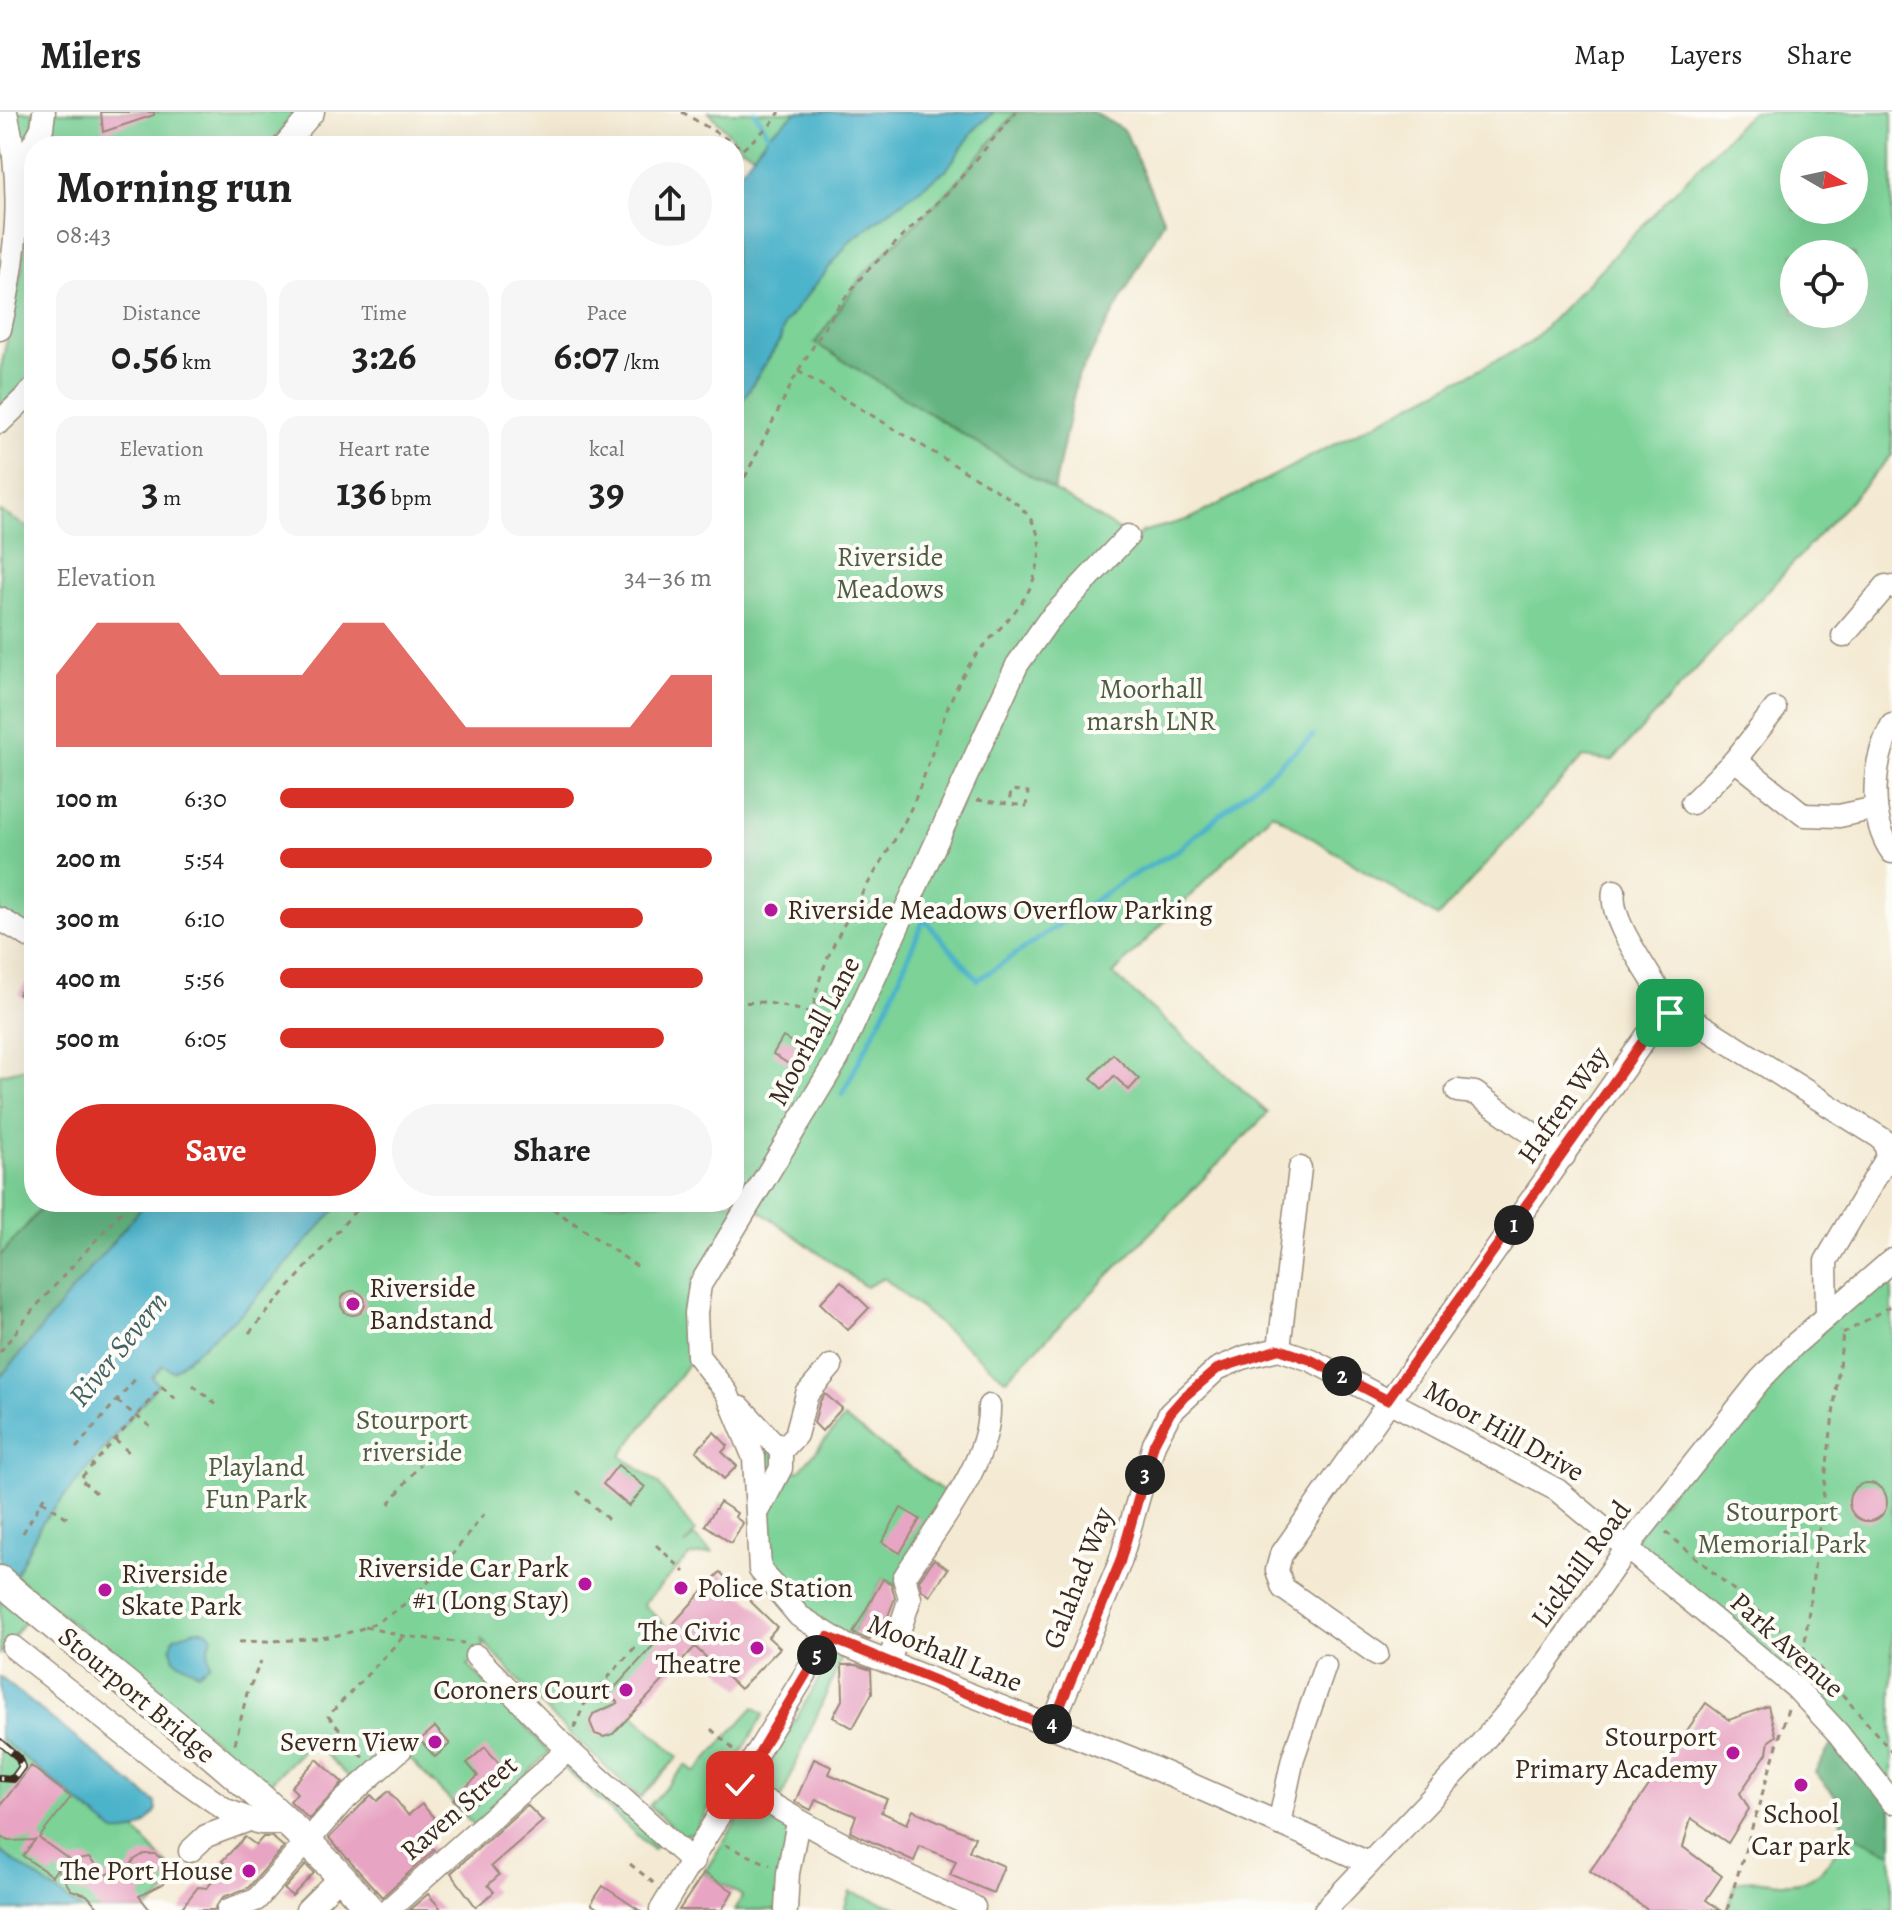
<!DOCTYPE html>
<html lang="en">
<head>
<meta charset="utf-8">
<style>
  :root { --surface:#fff; --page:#f6f6f6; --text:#222; --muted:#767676; --line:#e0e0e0; --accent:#d93025 }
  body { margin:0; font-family:Alegreya,serif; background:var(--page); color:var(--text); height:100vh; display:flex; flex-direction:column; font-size:30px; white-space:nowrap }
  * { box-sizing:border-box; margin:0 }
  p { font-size:26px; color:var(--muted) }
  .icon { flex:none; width:44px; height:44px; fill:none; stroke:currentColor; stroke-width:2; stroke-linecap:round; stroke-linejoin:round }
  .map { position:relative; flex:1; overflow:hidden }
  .panel { position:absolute; left:24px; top:24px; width:720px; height:1076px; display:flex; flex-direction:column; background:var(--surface); border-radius:32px; box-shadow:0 8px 32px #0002 }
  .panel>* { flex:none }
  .needle { width:52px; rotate:99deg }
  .controls { position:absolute; left:1780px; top:24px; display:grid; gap:16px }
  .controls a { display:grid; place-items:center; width:88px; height:88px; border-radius:50%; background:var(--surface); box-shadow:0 8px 32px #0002; font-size:40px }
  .pin { position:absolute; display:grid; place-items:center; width:68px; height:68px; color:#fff; margin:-34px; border-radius:16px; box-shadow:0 4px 12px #0006 }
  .km { position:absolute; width:40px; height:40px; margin:-20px; border-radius:50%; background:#222; color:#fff; font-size:22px; line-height:40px; text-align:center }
  .round { display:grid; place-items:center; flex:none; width:84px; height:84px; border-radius:42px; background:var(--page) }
  .overview { display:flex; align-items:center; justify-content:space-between; height:136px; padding:0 32px }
  h1 { font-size:44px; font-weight:600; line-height:60px }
  .stats { display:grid; grid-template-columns:repeat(3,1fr); gap:12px; height:136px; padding:8px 32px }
  .stats div { display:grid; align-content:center; border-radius:20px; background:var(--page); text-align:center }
  .stats b { font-size:40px; font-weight:600 }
  .stats small { font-size:22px; font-weight:400 }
  .stats p { font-size:22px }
  .chart { height:224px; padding:16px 32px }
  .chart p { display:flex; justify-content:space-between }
  .chart svg { width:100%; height:144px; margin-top:8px; fill:var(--accent); opacity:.7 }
  .action { display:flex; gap:16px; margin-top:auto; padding:16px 32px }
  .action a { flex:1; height:92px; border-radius:48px; background:var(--accent); color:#fff; font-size:32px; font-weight:600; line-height:92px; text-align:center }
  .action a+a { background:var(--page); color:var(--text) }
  ul { padding:0 32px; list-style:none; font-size:26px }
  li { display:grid; grid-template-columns:128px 96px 1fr; align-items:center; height:60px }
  li i { height:20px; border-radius:10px; background:var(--accent) }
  header { display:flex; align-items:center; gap:48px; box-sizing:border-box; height:112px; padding:0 40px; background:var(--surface); border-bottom:2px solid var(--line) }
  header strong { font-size:38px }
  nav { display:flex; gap:44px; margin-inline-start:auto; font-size:28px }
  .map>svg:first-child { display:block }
  .green { fill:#7bd297; stroke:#5b7e5a; stroke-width:2; fill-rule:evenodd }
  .forest { fill:#64b480; stroke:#506f4f; stroke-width:2 }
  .water { fill:#4cb3ca; stroke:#446e74; stroke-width:2 }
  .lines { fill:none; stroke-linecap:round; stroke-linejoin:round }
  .stream { stroke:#4cb3ca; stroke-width:5 }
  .building { fill:#e8a5c3 }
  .minor-casing { stroke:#988a78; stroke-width:25 }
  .major-casing { stroke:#988a78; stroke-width:31 }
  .path { stroke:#988a78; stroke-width:3; stroke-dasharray:6 6; stroke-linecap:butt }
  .minor { stroke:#fff; stroke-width:22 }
  .major { stroke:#fff; stroke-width:28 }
  .rail-casing { stroke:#3b2a1e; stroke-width:8 }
  .rail { stroke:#fdfcf7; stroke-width:5; stroke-dasharray:15; stroke-linecap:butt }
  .route-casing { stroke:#fff; stroke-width:16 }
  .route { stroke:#d93025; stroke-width:10 }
  .poi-dot { fill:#b5179e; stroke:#fdfcf7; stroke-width:3 }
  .labels { text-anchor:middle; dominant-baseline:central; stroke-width:8; stroke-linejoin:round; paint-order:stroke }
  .park-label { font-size:28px; fill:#4e5c42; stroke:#fdfcf7 }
  .poi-label { font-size:28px; fill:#3b2a1e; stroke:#fdfcf7; text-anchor:end }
  .street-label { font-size:28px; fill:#3b2a1e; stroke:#fdfcf7 }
  .water-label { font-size:30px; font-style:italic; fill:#426163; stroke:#fdfcf7 }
</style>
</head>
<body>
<header>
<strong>Milers</strong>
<nav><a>Map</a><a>Layers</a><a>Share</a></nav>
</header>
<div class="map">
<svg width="1892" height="1798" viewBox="0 0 1892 1798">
  <rect width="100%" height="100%" fill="#fdfcf7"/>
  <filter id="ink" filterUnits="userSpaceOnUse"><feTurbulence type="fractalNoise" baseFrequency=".0125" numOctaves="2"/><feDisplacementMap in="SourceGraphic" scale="16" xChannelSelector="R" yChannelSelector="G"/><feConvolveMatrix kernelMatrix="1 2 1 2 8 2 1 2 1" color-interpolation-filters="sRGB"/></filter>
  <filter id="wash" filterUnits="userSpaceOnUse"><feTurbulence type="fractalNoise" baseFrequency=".006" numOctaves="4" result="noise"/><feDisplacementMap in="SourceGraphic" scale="32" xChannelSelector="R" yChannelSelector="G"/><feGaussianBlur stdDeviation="1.8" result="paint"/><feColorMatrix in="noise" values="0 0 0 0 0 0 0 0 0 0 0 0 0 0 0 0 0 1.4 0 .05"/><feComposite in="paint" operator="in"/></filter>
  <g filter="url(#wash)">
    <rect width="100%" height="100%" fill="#f4ead3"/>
    <!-- green -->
    <g class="green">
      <polygon points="13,0 34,0 32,23 22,41"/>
      <polygon points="51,0 299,0 268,34 41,34"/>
      <polygon points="709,0 797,0 768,23 753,42 742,36"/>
      <path d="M994,0H1016L952,76L864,162L815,231L1128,424L1090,475L1142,420L1190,407L1530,231L1751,0H1892V343L1612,649L1583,645L1438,805L1272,701L1113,862L1268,1001L1006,1268L884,1166L866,1175L749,1091L692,1169L698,1238L621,1344L658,1371L695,1420L685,1433L694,1424L712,1441L689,1444L643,1492L670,1518L616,1589L591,1606L592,1619L604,1625L613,1622L632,1601L678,1645L640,1686L551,1604L481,1527L484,1535L468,1553L549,1640L475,1714L401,1638L359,1675L312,1629L268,1673L15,1464L41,1412L158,1272L152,1266L163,1253L173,1259L246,1197L342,1090H734V302L780,228L784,212L851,128L946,57L975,17ZM1794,38H1854V98H1794ZM1794,142H1854V202H1794Z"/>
      <polygon points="34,49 34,263 0,294 0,260 24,148 29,59"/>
      <polygon points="0,399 34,419 34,827 0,807"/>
      <polygon points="34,954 34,1090 47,1090 0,1144 0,962"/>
      <polygon points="1892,1148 1892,1690 1838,1621 1627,1436 1705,1335"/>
      <polygon points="727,1281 790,1361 800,1358 844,1306 954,1387 897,1474 883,1467 851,1524 777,1696 798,1710 786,1798 735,1798 742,1784 704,1761 744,1697 756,1693 765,1677 766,1659 839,1532 766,1467 759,1396"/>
      <polygon points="0,1485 27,1506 0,1542"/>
      <polygon points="754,1595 764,1602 694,1721 681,1723 649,1694 686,1653 695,1660"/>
      <polygon points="0,1626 115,1719 136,1719 178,1764 175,1773 146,1798 82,1798 0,1739"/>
      <polygon points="568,1650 658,1731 653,1738 561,1653"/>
      <path d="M1843,1718L1892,1741V1798H1727L1736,1770C1752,1766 1764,1770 1781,1771C1815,1774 1836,1749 1843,1718Z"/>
      <polygon points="850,1780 903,1798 844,1798"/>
    </g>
    <!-- forest -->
    <g class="forest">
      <polygon points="1016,0 1093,0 1125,19 1164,109 1077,267 1054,378 815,231 864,162 952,76"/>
      <polygon points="47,1090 146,1090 0,1266 0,1144"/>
      <polygon points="1838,1621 1892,1690 1892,1741 1843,1718 1836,1685 1815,1660"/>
    </g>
    <!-- water -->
    <g class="water">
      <polygon points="797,0 994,0 975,17 947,57 851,128 784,212 780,228 734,302 734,68 768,23"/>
      <polygon points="146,1090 342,1090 246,1197 173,1259 163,1253 152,1265 158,1272 41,1412 15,1464 0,1485 0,1266"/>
      <polygon points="196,1518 206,1518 212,1524 208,1538 210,1552 198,1561 174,1547 171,1536 174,1525"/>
      <path d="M0,1565L155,1690L157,1698C145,1715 136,1722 115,1720L0,1626Z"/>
      <polygon points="0,1739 82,1798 0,1798"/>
    </g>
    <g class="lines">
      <!-- stream -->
      <g class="stream">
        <polyline points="755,0 771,27"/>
        <polyline points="842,982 886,897 924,807 978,868 1126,767 1177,739 1313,624"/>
      </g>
    </g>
    <g id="blocks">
      <!-- building -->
      <g class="building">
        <polygon points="101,0 154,0 154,3 103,20"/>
        <polygon points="34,859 34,894 18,882"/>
        <polygon points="783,925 810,941 800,959 773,942"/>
        <polygon points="1113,942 1139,967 1129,978 1114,964 1102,977 1091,966"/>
        <polygon points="841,1169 869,1196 848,1218 820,1191"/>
        <circle cx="353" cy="1191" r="12"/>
        <polygon points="825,1282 842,1296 822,1319 814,1311 820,1289"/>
        <polygon points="714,1320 728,1334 722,1340 737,1354 724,1367 696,1339"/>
        <polygon points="618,1353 645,1375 629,1394 603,1372"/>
        <circle cx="1868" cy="1390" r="19"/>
        <polygon points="720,1390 737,1401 735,1405 743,1411 731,1431 705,1413"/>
        <polygon points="901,1396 920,1407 900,1441 882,1430"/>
        <polygon points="934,1447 948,1457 930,1484 922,1478 919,1468"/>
        <polygon points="720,1460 777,1515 768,1525 780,1536 740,1577 695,1535 613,1622 604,1625 595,1622 590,1610 593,1602 618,1591 609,1582"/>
        <polygon points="883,1467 891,1471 895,1486 883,1517 877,1514 869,1528 853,1521"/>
        <polygon points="842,1553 856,1553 871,1558 872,1581 853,1616 833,1605 843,1586"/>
        <polygon points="1706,1591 1729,1608 1768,1594 1776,1624 1769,1629 1767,1641 1740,1681 1749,1697 1728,1731 1691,1706 1683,1735 1722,1764 1706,1788 1720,1798 1648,1798 1590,1759"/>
        <polygon points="435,1615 450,1632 435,1645 420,1628"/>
        <polygon points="485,1635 507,1661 465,1700 453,1687 478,1664 467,1651"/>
        <polygon points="317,1647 343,1671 309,1707 290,1689 297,1681 291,1675"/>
        <polygon points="814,1647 832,1655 829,1662 887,1687 881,1700 907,1712 913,1698 975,1725 969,1739 1004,1754 993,1781 950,1763 956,1749 920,1734 914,1749 850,1720 856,1704 816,1687 811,1698 795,1690"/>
        <polygon points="31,1654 71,1685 39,1726 71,1749 89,1746 105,1764 118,1756 124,1764 134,1748 144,1742 155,1742 164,1748 167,1762 163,1772 139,1784 150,1798 100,1798 87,1783 71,1778 57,1757 52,1764 23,1744 35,1728 9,1729 0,1725 0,1694"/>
        <polygon points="389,1679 408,1703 422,1692 436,1708 420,1722 434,1738 382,1785 329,1726 371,1683 377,1689"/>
        <polygon points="527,1693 543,1709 491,1754 499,1763 488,1773 494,1780 476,1795 451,1761"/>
        <polygon points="245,1725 256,1733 263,1725 272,1725 284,1735 248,1776 223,1785 214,1798 180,1798 198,1775 207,1776 226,1753 222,1749"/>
        <polygon points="306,1753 314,1761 292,1784 284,1777"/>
        <polygon points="704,1761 733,1779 722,1798 679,1798"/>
        <polygon points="603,1774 639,1798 600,1798 591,1792"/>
        <polygon points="428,1782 442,1798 409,1798"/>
      </g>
    </g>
  </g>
  <g filter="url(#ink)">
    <use href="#blocks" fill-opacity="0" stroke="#988a78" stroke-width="2"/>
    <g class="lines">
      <!-- minor casing -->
      <g class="minor-casing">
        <g id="minor">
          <polyline points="284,34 313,0"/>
          <polyline points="17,61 42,16 44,0"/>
          <path d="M0,217C17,144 24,73 6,0"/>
          <polyline points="0,310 34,277"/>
          <polyline points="1128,424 1048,509 1017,553 838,946 700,1173 696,1201 698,1244 727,1281 754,1346 760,1458 799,1504 847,1534 1133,1647 1369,1751"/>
          <polyline points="1843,524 1886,474 1892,475"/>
          <path d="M1892,613C1872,649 1868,706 1892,740"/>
          <polyline points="1735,648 1804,703 1839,704 1876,696"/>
          <polyline points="1692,691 1735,648 1775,597"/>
          <path d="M1614,779C1608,813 1657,867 1670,901"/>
          <polyline points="0,807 34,827"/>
          <polyline points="1457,979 1475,981 1564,1044"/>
          <polyline points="1279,1237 1300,1056"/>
          <polyline points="741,1296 781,1339 781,1356 760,1396"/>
          <polyline points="781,1339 796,1323 807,1282 831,1254"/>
          <polyline points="13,1535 164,1654 226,1698 260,1711 288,1711"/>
          <polyline points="1377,1542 1283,1476 1277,1458 1281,1443 1663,901 1682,901 1884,1028 1888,1044 1826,1149 1827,1203"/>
          <polyline points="476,1544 568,1638 693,1750"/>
          <path d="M889,1550L910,1486L904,1466C934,1418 991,1351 989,1294"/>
          <polyline points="1051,1616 1120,1450 1154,1332 1170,1301 1217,1257 1245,1245 1279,1237 1311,1248 1557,1378 1795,1575 1838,1621 1892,1690"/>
          <path d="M740,1673C815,1721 893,1758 974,1795"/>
          <polyline points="1279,1712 1293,1646 1325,1554"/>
          <polyline points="190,1739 206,1724 249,1708"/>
          <polyline points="228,1798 256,1788 341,1691 401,1637"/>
          <polyline points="307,1798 341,1764"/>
          <polyline points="388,1798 568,1638"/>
          <polyline points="661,1798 828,1525"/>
          <polyline points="786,1798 788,1761 798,1710"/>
          <polyline points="1325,1798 1461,1655 1532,1572 1627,1436 1760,1268 1794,1233 1892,1148"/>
        </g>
      </g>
      <!-- major casing -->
      <g class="major-casing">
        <path id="major" d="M0,1468C122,1574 267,1674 370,1798"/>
      </g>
      <!-- path -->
      <g class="path">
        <polyline points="682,0 742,36"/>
        <polyline points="734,45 771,12 780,0"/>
        <path d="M798,259L1011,387C1039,409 1046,431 1034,466C1021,504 985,525 966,558C941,599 932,651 912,694C883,759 819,830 813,901L828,925"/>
        <polyline points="734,387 798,259 837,196 864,162 952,76 1016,0"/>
        <polyline points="977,688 1026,694 1028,680 1011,678 1009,692"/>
        <polyline points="734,891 765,890 813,901"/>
        <polyline points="543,1090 638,1155"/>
        <polyline points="249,1221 363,1090"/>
        <polyline points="1843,1222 1892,1193"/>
        <polyline points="0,1240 32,1199 130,1090"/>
        <polyline points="193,1273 219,1295"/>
        <polyline points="117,1289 152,1316"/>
        <polyline points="115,1328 130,1341"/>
        <polyline points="76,1336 137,1265"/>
        <polyline points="577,1379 611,1410"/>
        <polyline points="96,1381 80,1367 162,1275 177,1288"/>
        <polyline points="42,1389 72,1409"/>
        <polyline points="389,1392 420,1352"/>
        <polyline points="1666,1420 1804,1538 1892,1640"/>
        <polyline points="23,1421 47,1380"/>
        <polyline points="656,1433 685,1460"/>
        <polyline points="365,1515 404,1524 464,1531"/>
        <path d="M239,1530C276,1528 318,1530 354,1519C412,1502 449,1446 484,1402"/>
        <polyline points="1796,1550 1804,1538 1843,1222 1841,1219"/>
        <polyline points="574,1616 584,1593 659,1508"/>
        <polyline points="711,1617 734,1638"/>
        <polyline points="235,1632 247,1581 261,1549"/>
        <polyline points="363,1645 328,1604 404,1524"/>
        <polyline points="725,1733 770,1753"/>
        <polyline points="630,1752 655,1772"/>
        <polyline points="1727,1798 1788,1597"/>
      </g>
      <!-- minor -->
      <use href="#minor" class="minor"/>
      <!-- major -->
      <use href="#major" class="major"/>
      <!-- rail casing -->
      <g class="rail-casing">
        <polyline id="rail" points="0,1630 18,1645 22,1655 13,1667 0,1666"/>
      </g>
      <!-- rail -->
      <use href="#rail" class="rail"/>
    </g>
  </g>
  <g class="lines" filter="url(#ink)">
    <!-- route casing -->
    <g class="route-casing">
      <polyline id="route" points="740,1673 828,1525 1051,1616 1120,1450 1154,1332 1170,1301 1184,1285 1217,1257 1279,1237 1311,1248 1387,1288 1663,901 1670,901"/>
    </g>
    <!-- route -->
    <use href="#route" class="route"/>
  </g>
  <!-- markers -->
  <g class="poi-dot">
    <circle cx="771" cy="798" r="8"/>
    <circle cx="353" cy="1192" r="8"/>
    <circle cx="585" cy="1472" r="8"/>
    <circle cx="681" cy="1476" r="8"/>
    <circle cx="105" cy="1478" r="8"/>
    <circle cx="757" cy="1536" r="8"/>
    <circle cx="626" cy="1578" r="8"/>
    <circle cx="435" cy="1630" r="8"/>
    <circle cx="1733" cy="1641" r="8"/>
    <circle cx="1801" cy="1673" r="8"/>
    <circle cx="249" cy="1759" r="8"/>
  </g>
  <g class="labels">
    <!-- park labels -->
    <g class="park-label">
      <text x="890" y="445">Riverside<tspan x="890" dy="32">Meadows</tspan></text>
      <text x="1151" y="577">Moorhall<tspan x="1151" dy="32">marsh LNR</tspan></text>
      <text x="412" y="1308">Stourport<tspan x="412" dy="32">riverside</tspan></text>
      <text x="256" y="1355">Playland<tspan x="256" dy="32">Fun Park</tspan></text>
      <text x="1782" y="1400">Stourport<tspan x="1782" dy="32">Memorial Park</tspan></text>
    </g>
    <!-- poi labels -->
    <g class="poi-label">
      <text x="787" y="798" text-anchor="start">Riverside Meadows Overflow Parking</text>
      <text x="369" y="1176" text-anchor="start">Riverside<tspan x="369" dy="32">Bandstand</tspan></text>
      <text x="569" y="1456">Riverside Car Park<tspan x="569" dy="32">#1 (Long Stay)</tspan></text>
      <text x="121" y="1462" text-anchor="start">Riverside<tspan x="121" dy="32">Skate Park</tspan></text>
      <text x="697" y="1476" text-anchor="start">Police Station</text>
      <text x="741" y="1520">The Civic<tspan x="741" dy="32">Theatre</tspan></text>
      <text x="610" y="1578">Coroners Court</text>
      <text x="1717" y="1625">Stourport<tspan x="1717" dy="32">Primary Academy</tspan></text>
      <text x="419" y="1630">Severn View</text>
      <text x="1801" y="1702" text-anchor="middle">School<tspan x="1801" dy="32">Car park</tspan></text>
      <text x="233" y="1759">The Port House</text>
    </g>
    <!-- street labels -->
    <g class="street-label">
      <text transform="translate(814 919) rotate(-62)">Moorhall Lane</text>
      <text transform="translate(1563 993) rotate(-55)">Hafren Way</text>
      <text transform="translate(1504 1319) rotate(29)">Moor Hill Drive</text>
      <text transform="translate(1581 1452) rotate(-54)">Lickhill Road</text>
      <text transform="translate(1078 1466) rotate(-69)">Galahad Way</text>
      <text transform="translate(1787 1533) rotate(42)">Park Avenue</text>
      <text transform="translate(945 1541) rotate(22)">Moorhall Lane</text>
      <text transform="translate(137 1583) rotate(40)">Stourport Bridge</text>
      <text transform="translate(459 1696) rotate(-41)">Raven Street</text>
    </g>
    <!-- water labels -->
    <g class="water-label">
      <text transform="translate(118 1237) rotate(-51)">River Severn</text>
    </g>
  </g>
</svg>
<div class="controls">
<a><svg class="needle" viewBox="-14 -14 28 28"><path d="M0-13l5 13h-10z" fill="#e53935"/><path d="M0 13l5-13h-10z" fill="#767676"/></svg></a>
<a><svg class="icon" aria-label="locate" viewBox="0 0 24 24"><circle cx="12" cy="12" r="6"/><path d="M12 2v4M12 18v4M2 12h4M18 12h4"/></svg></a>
</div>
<div class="pin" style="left:1670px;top:901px;background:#1e9e55"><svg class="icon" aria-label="arrive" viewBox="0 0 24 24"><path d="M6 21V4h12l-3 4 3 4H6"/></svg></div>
<div class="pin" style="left:740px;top:1673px;background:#d93025"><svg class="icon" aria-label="check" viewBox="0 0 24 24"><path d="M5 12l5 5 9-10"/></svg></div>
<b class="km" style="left:1514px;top:1113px">1</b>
<b class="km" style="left:1342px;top:1264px">2</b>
<b class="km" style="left:1145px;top:1363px">3</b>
<b class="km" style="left:1052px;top:1612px">4</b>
<b class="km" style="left:817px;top:1543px">5</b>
<section class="panel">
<div class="overview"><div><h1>Morning run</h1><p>08:43</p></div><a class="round"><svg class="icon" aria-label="share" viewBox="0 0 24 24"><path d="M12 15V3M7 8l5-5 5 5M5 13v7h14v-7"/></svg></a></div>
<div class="stats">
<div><p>Distance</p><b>0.56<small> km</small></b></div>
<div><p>Time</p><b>3:26</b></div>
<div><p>Pace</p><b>6:07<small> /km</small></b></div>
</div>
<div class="stats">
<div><p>Elevation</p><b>3<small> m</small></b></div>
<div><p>Heart rate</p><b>136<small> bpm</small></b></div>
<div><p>kcal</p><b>39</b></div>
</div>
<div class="chart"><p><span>Elevation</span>34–36 m</p>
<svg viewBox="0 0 160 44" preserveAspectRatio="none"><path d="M0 44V22L10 6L20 6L30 6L40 22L50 22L60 22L70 6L80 6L90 22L100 38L110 38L120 38L130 38L140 38L150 22L160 22V44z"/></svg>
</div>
<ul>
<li><b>100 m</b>6:30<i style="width:68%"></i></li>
<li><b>200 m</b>5:54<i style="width:100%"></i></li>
<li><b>300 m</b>6:10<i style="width:84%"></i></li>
<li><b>400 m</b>5:56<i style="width:98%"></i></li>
<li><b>500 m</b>6:05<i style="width:89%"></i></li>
</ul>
<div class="action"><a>Save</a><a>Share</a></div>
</section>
</div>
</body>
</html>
